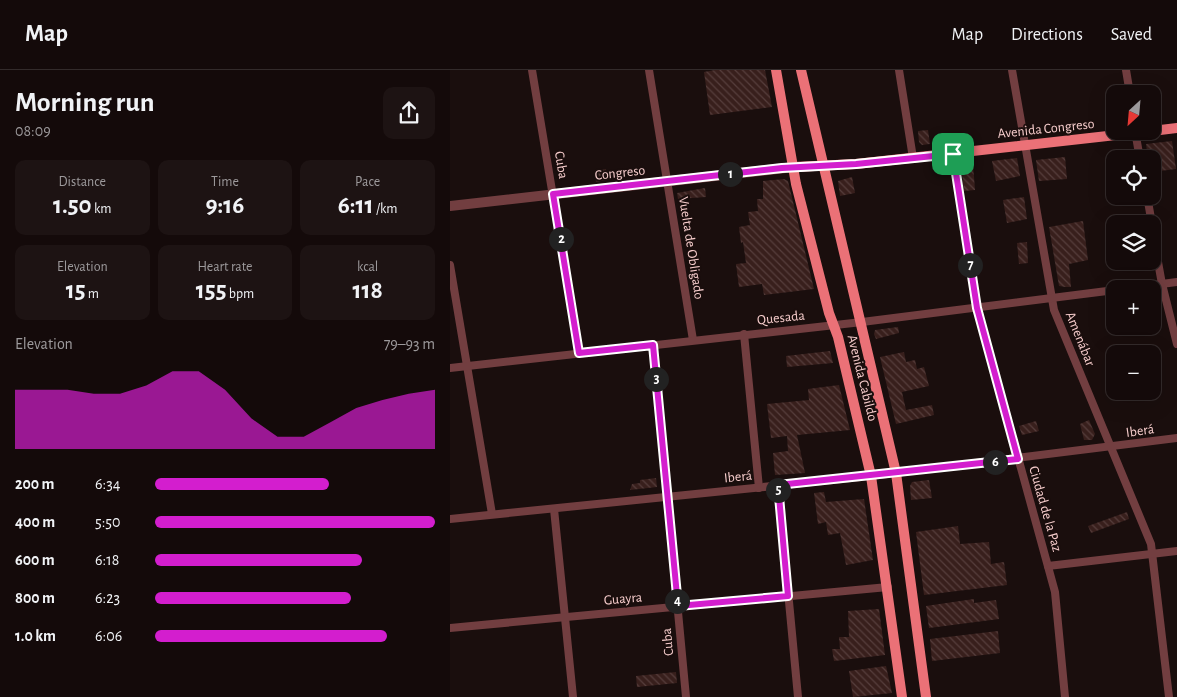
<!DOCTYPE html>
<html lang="en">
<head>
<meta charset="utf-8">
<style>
  :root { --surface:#140a0a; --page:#1d1313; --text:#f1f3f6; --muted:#9d9a9c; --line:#332b2b; --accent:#d31ece }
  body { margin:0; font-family:"Alegreya Sans",sans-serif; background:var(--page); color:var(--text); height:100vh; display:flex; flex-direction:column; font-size:19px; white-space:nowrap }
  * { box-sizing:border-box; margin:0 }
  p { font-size:16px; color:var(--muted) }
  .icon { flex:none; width:28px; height:28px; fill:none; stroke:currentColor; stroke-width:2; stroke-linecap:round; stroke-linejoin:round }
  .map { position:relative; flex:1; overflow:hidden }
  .details { display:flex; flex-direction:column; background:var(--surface); width:450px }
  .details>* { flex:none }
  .needle { width:32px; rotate:206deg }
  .buttons { position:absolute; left:656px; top:15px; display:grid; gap:10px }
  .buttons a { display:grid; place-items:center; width:55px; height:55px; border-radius:10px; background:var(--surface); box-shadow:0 5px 20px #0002,0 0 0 1px var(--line); font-size:25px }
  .pin { position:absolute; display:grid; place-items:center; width:42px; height:42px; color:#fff; margin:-21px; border-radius:10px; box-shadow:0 2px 8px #0006 }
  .km { position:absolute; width:25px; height:25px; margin:-12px; border-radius:50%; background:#222; color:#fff; font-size:14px; line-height:25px; text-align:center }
  .round { display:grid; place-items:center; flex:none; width:52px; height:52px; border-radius:10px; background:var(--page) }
  .summary { display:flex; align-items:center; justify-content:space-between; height:85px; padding:0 15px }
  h1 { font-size:28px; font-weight:700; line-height:38px }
  .metrics { display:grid; grid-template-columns:repeat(3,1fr); gap:8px; height:85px; padding:5px 15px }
  .metrics div { display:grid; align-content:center; border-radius:10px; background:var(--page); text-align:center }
  .metrics b { font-size:25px; font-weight:700 }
  .metrics small { font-size:14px; font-weight:400 }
  .metrics p { font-size:14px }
  .chart { height:140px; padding:10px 15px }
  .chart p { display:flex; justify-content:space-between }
  .chart svg { width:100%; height:90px; margin-top:5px; fill:var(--accent); opacity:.7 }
  ul { padding:0 15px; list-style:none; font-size:16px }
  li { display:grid; grid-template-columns:80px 60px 1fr; align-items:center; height:38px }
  li i { height:12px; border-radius:6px; background:var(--accent) }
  header { display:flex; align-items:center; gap:30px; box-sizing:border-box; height:70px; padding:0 25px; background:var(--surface); border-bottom:1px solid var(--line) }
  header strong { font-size:24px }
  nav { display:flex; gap:28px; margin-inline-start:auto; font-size:18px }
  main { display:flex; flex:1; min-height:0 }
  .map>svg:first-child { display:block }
  .building { fill:url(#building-back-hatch) }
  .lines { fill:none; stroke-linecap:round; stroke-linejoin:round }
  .minor { stroke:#723e40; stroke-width:8 }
  .tertiary { stroke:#723e40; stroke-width:10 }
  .secondary { stroke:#eb7177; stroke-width:10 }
  .route-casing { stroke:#fff; stroke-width:10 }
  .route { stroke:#d31ece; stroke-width:6 }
  .labels { text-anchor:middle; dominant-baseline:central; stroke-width:4; stroke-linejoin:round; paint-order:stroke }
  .street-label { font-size:14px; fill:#f8cecd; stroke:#1a0e0d }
</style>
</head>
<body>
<header>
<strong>Map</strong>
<nav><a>Map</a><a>Directions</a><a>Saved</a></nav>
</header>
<main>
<section class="details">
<div class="summary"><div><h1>Morning run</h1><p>08:09</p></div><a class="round"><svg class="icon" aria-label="share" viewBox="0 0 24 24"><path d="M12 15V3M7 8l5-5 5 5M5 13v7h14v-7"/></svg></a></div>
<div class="metrics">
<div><p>Distance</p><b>1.50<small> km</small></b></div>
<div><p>Time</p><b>9:16</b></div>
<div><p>Pace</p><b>6:11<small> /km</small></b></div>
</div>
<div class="metrics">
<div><p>Elevation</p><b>15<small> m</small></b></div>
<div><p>Heart rate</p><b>155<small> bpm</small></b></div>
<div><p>kcal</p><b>118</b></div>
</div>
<div class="chart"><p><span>Elevation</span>79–93 m</p>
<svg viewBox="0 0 160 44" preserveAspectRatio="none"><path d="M0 44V15L10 15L20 15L30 17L40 17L50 13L60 6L70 6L80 15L90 29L100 38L110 38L120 31L130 24L140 20L150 17L160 15V44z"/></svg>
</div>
<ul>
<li><b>200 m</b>6:34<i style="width:62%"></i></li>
<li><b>400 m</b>5:50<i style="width:100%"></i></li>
<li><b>600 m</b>6:18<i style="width:74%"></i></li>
<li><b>800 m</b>6:23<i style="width:70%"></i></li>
<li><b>1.0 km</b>6:06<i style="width:83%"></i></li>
</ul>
</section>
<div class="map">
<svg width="727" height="627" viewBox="0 0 727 627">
  <defs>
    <pattern id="building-back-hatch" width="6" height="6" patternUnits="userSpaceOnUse" patternTransform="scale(1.25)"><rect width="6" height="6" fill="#381f1c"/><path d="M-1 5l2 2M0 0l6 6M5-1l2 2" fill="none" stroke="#563e3c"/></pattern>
  </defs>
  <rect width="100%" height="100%" fill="#1a0e0d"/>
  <!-- building -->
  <g class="building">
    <polygon points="265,0 315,0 322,37 260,45 254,2"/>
    <polygon points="478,60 480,74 472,75 469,72 468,61"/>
    <polygon points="722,71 726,99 702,102 702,89 698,89 696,74"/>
    <polygon points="615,87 617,109 589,111 586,90"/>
    <polygon points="567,88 570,106 546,111 542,91"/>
    <polygon points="523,94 525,120 514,121 511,95"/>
    <polygon points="156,99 157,110 146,112 144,101"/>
    <polygon points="402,107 405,123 390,126 388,111"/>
    <polygon points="334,109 338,111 364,219 314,225 312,214 289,217 286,194 296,193 293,172 291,173 289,157 300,155 298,142 308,141 307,129 313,129 313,111"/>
    <polygon points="255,118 256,127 228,129 227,123"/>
    <polygon points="574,127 577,149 557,153 553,130"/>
    <polygon points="633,151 638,190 619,194 621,217 615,217 609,216 599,157"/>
    <polygon points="577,172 578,193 569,194 567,173"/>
    <polygon points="448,257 449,263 426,269 424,264 425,260"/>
    <polygon points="380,281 383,293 337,297 336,286"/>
    <polygon points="454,282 456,292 465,290 467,299 474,297 479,316 452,322 456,340 482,335 484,345 446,354 430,287"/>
    <polygon points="389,315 400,360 347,365 355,403 325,405 323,383 338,381 337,366 321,368 317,334 359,330 358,319"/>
    <polygon points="639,350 645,364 642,370 634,370 630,354"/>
    <polygon points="586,351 589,361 572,365 569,356"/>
    <polygon points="206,408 207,417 180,420 182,414 190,413 190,410"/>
    <polygon points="479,410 482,428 461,430 460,416 462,412"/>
    <polygon points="374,422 376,432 414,429 423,490 396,495 390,463 378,465 376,452 368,454 364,423"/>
    <polygon points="677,442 679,449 641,463 638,456"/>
    <polygon points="508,456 510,474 539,472 541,494 554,492 557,515 474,525 466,462"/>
    <polygon points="524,529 524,533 546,530 549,549 479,558 476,536"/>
    <polygon points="429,539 435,585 384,591 382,579 390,579 389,567 399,567 398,541"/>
    <polygon points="548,561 550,583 482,591 480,569"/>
    <polygon points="436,596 442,623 403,627 399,601"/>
    <polygon points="226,602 227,613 187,617 186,606"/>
  </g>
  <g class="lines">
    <!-- minor -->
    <g class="minor">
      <polyline points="82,0 129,283"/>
      <polyline points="199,0 243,270"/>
      <polyline points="449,0 463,88"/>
      <polyline points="562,0 604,240 701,474 719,627"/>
      <polyline points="676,0 680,24"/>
      <polyline points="685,61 690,89"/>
      <polyline points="503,84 527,238 605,522 615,627"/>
      <polyline points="697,126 702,154"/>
      <polyline points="702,159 712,214 727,274"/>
      <polyline points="0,195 42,444"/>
      <polyline points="673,219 727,212"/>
      <polyline points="294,264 309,418"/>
      <polyline points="203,275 236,627"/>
      <polyline points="0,298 412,252 665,220"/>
      <polyline points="328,415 348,627"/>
      <polyline points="104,439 123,627"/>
      <polyline points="0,449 421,406 727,368"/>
      <polyline points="598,496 727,481"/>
      <polyline points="0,558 438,517"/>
    </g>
    <!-- tertiary -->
    <polyline class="tertiary" points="0,136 344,97"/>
    <!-- secondary -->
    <g class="secondary">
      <polyline points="326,0 346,114 379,243 388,267 421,406 452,627"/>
      <polyline points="351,0 446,403 476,627"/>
      <polyline points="702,61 727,58"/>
      <polyline points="344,97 406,94 702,61"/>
    </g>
  </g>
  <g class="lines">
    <!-- route casing -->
    <g class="route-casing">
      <polygon id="route" points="503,84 527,238 568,389 328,415 338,526 228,536 203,275 129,283 103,124 332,98 406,94"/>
    </g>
    <!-- route -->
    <use href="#route" class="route"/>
  </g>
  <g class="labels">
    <!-- street labels -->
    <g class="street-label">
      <text transform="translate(596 59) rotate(-6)">Avenida Congreso</text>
      <text transform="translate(111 95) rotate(80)">Cuba</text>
      <text transform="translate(170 103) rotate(-6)">Congreso</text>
      <text transform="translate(241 178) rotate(81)">Vuelta de Obligado</text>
      <text transform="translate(331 248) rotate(-6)">Quesada</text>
      <text transform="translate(630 269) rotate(68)">Amenábar</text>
      <text transform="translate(412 308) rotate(76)">Avenida Cabildo</text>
      <text transform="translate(690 361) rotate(-8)">Iberá</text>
      <text transform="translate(288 407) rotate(-6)">Iberá</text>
      <text transform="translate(595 439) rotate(74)">Ciudad de la Paz</text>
      <text transform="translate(173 529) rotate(-5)">Guayra</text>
      <text transform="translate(218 572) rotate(-95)">Cuba</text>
    </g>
  </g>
</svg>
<div class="buttons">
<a><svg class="needle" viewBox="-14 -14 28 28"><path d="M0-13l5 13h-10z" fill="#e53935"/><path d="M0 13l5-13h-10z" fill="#9d9a9c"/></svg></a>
<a><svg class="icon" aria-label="locate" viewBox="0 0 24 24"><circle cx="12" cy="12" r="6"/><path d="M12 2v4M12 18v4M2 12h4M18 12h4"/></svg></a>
<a><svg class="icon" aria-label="layers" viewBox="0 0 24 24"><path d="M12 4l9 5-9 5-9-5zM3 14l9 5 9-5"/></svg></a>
<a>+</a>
<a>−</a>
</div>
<div class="pin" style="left:503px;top:84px;background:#1e9e55"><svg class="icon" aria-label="arrive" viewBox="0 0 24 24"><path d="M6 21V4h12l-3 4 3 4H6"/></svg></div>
<b class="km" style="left:280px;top:104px">1</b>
<b class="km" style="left:111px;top:169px">2</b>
<b class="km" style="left:206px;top:309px">3</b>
<b class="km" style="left:227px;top:531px">4</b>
<b class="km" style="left:328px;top:420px">5</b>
<b class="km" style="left:545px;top:392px">6</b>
<b class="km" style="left:520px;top:195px">7</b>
</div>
</main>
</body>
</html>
